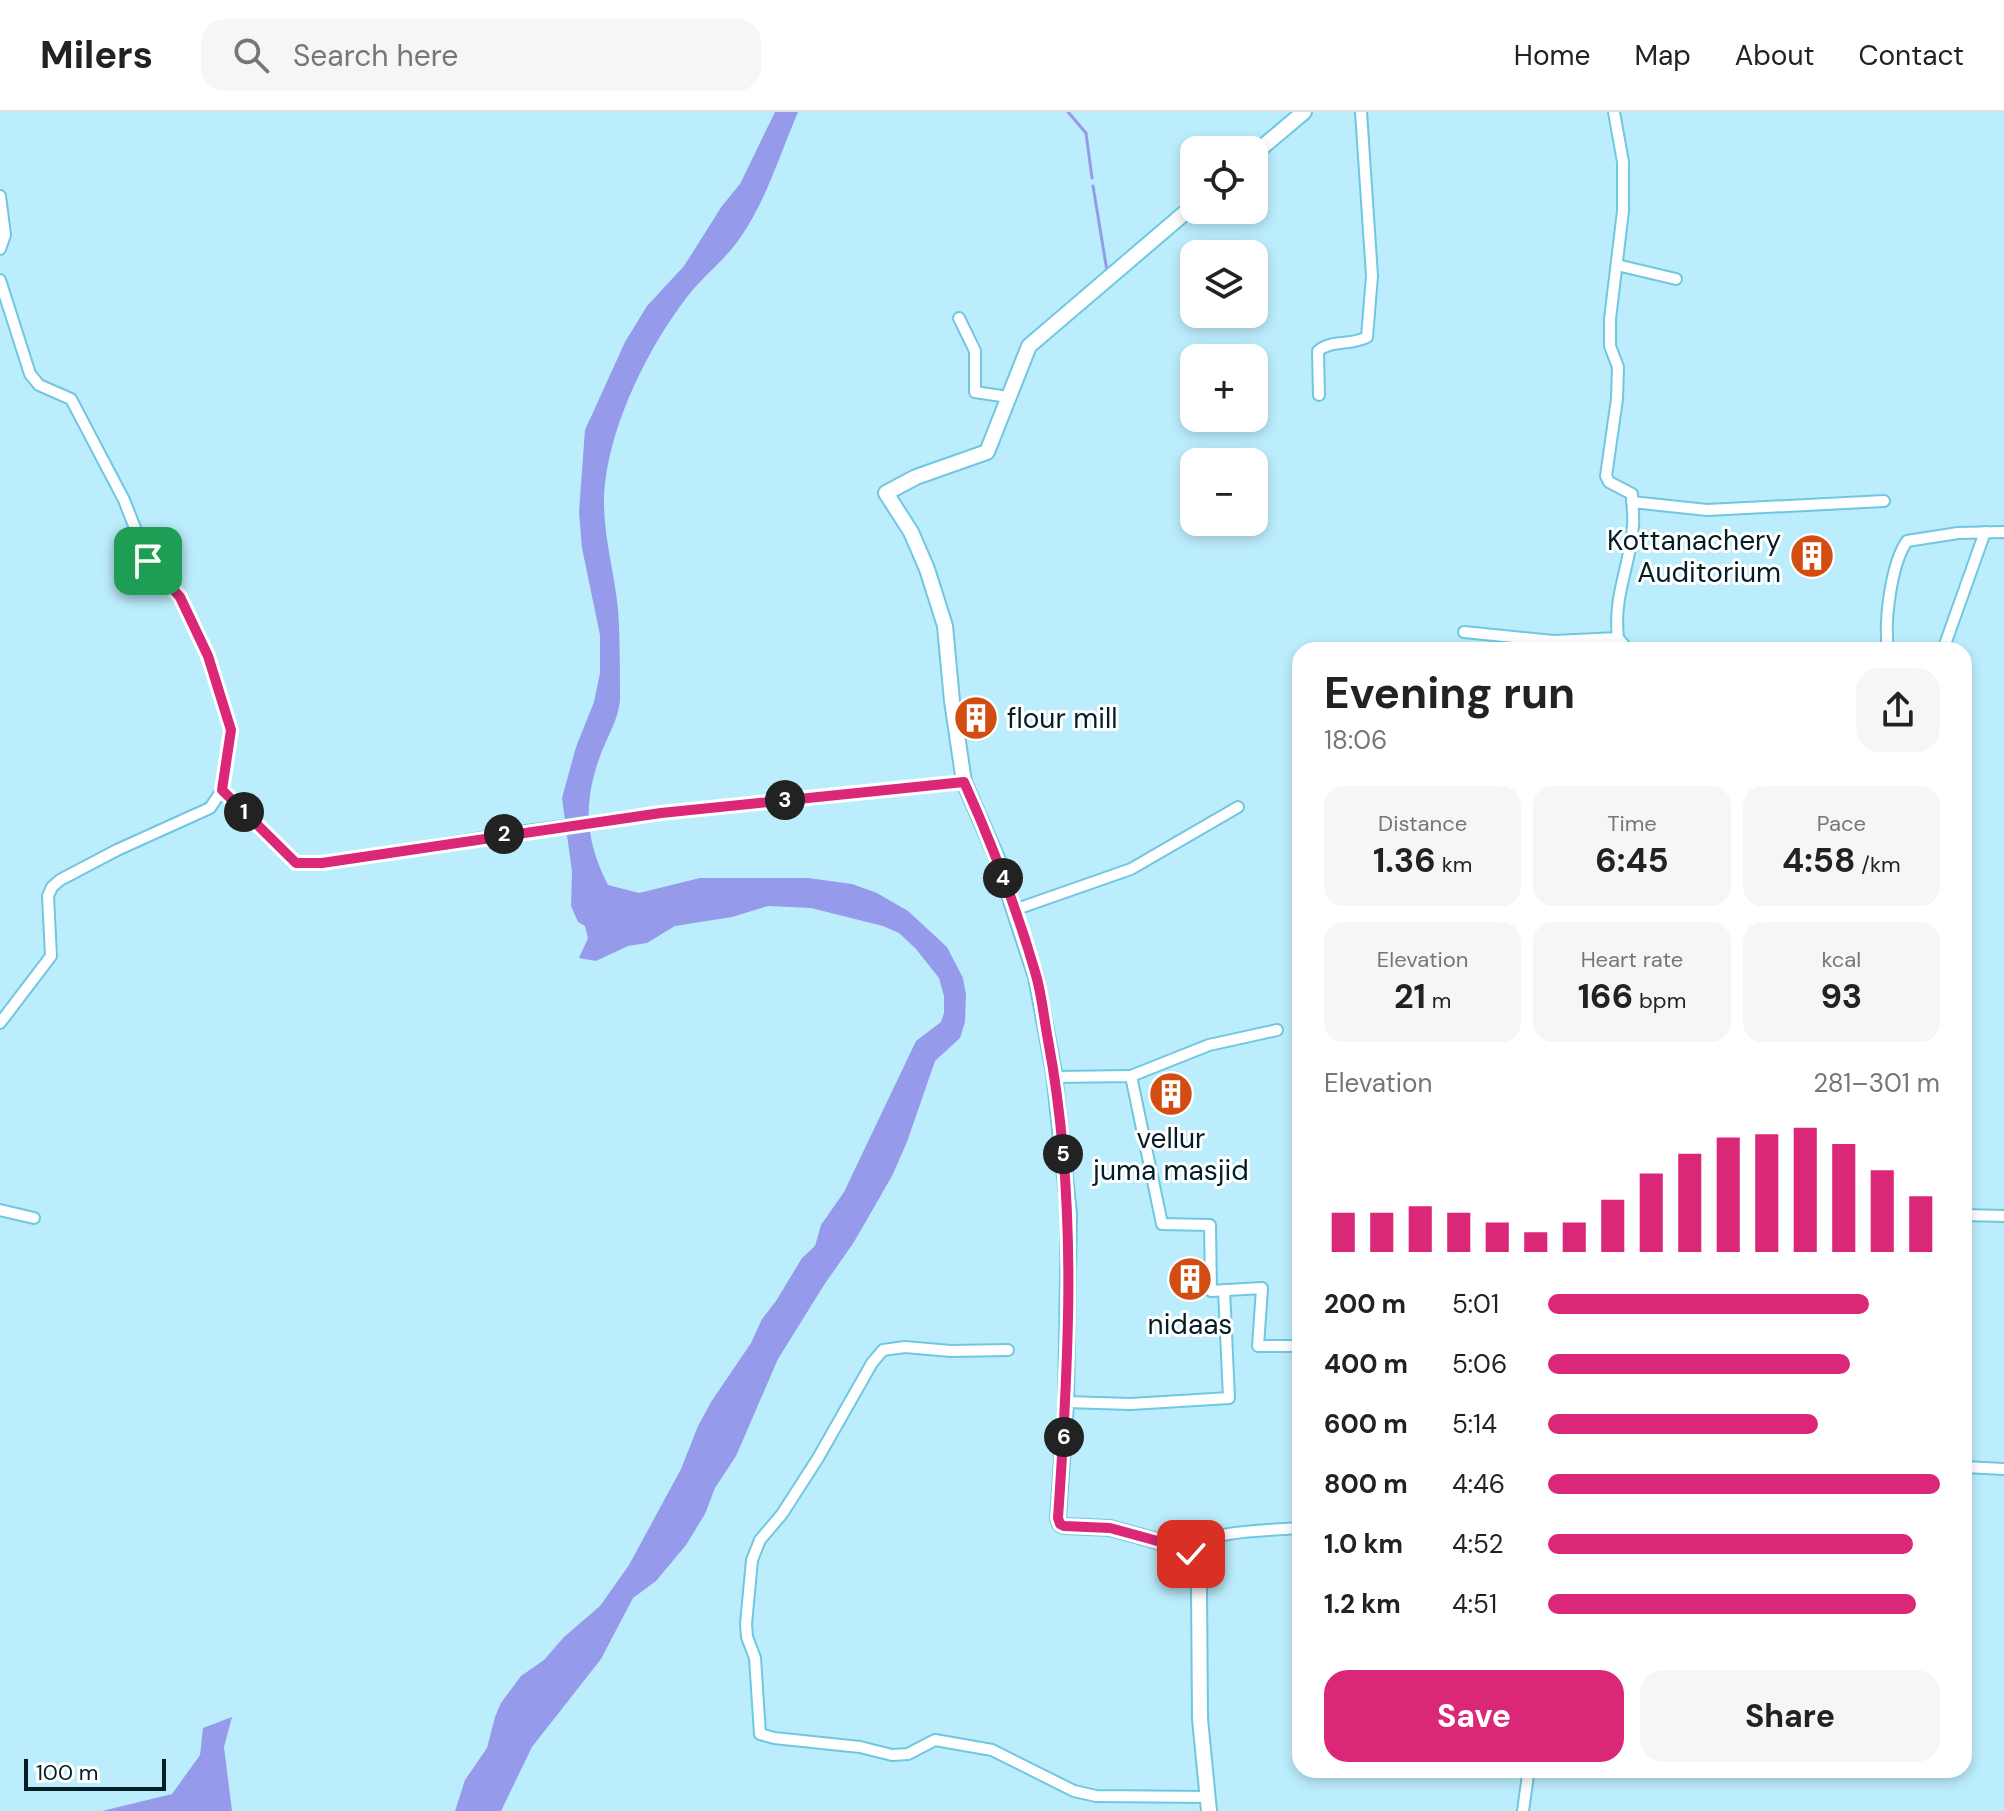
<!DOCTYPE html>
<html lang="en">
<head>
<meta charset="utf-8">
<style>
  :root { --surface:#fff; --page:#f6f6f6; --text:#222; --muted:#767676; --line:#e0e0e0; --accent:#db2777 }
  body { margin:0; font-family:"DM Sans",sans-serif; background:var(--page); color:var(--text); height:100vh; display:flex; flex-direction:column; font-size:30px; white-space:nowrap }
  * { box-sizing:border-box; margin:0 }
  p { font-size:26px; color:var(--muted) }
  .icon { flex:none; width:44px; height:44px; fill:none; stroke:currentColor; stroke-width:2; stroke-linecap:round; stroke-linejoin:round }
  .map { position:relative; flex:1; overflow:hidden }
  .side { position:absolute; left:1292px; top:530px; width:680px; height:1136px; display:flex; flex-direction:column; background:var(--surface); border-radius:24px; box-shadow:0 4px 12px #0003 }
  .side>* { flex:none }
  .tools { position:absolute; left:1180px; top:24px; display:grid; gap:16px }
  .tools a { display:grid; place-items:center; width:88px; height:88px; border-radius:16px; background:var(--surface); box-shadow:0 4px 12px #0003; font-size:40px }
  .scale { position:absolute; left:24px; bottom:20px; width:142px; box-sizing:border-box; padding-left:8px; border:4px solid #031e26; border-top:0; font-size:22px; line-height:28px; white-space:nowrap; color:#031e26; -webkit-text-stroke:6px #fff; paint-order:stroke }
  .pin { position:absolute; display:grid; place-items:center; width:68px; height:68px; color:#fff; margin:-34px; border-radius:16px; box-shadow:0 4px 12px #0006 }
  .km { position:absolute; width:40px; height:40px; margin:-20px; border-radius:50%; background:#222; color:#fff; font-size:22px; line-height:40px; text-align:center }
  .round { display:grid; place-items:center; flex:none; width:84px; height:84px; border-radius:24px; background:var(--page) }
  .headline { display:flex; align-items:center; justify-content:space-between; height:136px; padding:0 32px }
  h1 { font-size:44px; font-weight:700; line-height:60px }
  .metrics { display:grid; grid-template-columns:repeat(3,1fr); gap:12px; height:136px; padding:8px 32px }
  .metrics div { display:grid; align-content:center; border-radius:20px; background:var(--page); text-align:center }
  .metrics b { font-size:34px; font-weight:700 }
  .metrics small { font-size:22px; font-weight:400 }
  .metrics p { font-size:22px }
  .chart { height:224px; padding:16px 32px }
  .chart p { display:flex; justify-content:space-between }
  .chart svg { width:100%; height:144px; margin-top:8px; stroke:var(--accent); stroke-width:6 }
  .action { display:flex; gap:16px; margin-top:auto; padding:16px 32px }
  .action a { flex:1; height:92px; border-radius:24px; background:var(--accent); color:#fff; font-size:32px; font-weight:700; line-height:92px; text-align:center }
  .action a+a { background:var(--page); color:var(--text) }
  ul { padding:0 32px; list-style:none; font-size:26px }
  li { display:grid; grid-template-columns:128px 96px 1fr; align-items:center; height:60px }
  li i { height:20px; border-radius:10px; background:var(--accent) }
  header { display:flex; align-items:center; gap:48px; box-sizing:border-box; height:112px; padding:0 40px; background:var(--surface); border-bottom:2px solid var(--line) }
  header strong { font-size:38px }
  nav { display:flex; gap:44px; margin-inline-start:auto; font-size:28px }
  .search { width:560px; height:72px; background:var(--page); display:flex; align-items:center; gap:20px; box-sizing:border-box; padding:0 28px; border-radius:24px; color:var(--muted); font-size:30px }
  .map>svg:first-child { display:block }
  .water { fill:#959bea }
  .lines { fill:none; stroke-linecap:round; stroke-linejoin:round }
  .stream { stroke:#959bea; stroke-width:3 }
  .street-casing { stroke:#70c7e1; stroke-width:14 }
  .secondary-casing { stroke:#70c7e1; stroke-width:18 }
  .street { stroke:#fff; stroke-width:10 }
  .secondary { stroke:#fff; stroke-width:14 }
  .route-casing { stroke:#fff; stroke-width:16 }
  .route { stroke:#db2777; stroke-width:10 }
  .labels { text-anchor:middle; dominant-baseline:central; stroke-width:6; stroke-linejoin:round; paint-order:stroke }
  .poi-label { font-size:28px; fill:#031e26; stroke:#fff }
</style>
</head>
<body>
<header>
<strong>Milers</strong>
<div class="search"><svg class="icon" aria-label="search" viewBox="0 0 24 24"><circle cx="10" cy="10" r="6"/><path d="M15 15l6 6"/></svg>Search here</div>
<nav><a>Home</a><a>Map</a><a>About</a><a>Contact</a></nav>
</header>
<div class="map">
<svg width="2004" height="1699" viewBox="0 0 2004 1699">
  <rect width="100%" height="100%" fill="#bcedfd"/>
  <!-- water -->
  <g class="water">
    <path d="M775,0H798C780,42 766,89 740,126C725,148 703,164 687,185C648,236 613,307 605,371C600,413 614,456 618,497C620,527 620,559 620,588C619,605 608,624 602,639C583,688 584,726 608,773L639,781L700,766H808L852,772L877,781L908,799L947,835L963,866L966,883L965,910L960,926L935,949L907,1030L892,1064L854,1130L824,1173L778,1247L736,1344L715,1376L705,1402L686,1433L656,1469L633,1486L601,1547L532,1635L501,1699H455L465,1668L487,1636L495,1605L501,1591L521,1564L544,1548L564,1525L600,1494L629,1453L681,1357L698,1314L711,1290L751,1231L762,1207L776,1189L802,1146L815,1134L821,1113L844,1080L916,929L941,910L944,901V884L939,866L916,837L899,821L883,814L811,796L768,794L732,805L675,814L647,831L628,834L596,849L579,846L588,826L585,814L578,810L571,794L572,760L562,686L576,635L594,590L600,561V523L582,436L579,400L585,318L625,230L647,194L684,154L722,94L740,72Z"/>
    <polygon points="232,1605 224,1635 232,1699 102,1699 172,1682 200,1643 203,1616"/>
  </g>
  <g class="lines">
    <!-- stream -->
    <g class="stream">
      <polyline points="1068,0 1086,21 1092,66"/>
      <polyline points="1093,74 1107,159"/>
    </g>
    <!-- street casing -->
    <g class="street-casing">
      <g id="street">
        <path d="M1614,0L1623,50V99L1610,207V234L1618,255L1617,287L1606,364L1609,370L1632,382C1632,392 1634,403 1633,414C1630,455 1613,483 1618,526"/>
        <polyline points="0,84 5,123 0,137"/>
        <polyline points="1617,153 1676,167"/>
        <polyline points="0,168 30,262 39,273 71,287 124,388 148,449 180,485 208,544 231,618 222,678 210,696 117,738 60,768 52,775 48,784 51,844 0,911"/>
        <polyline points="959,206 975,239 975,280 1008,285"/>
        <path d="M1319,283L1318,239C1332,227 1351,234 1367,225L1372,164L1361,0"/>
        <polyline points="1632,390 1707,398 1884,389"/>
        <polyline points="1464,520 1554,529 1618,526 1628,538"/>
        <path d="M1888,538C1884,509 1891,452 1907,429L1958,421L2004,420"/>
        <polyline points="1943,538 1985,420"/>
        <polyline points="222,678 296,751 322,751 526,719 661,701 964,670"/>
        <polyline points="1014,798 1131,757 1238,695"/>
        <polyline points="1131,964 1209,933 1277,918"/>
        <polyline points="1055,965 1131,964 1162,1112 1210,1113 1211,1179 1262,1176 1258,1234 1300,1234"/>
        <polyline points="0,1098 34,1106"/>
        <polyline points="1964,1103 2004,1104"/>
        <polyline points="1008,1238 951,1239 905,1235 883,1238 872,1251 818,1346 782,1402 760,1428 752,1448 746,1512 747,1525 755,1546 760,1622 774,1626 860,1635 892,1643 908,1642 935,1628 992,1638 1074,1679 1096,1684 1208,1685"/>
        <polyline points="1066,1290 1131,1292 1229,1286 1224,1178"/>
        <polyline points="1964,1355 2004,1357"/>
        <path d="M1183,1436C1219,1418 1260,1419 1300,1416"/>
        <polyline points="1523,1699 1528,1663 1532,1658"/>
      </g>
    </g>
    <!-- secondary casing -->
    <g class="secondary-casing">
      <g id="secondary">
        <polyline points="1254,42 1304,0"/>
        <path d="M1194,93L1029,234L987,340L916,365L886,381L911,420L927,457L945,514L952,589L964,670L997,746L1036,865L1054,961L1069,1102L1066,1290L1058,1406L1060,1412L1064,1414L1110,1416L1183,1436C1196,1447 1197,1460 1199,1476L1200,1607L1209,1699"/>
      </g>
    </g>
    <!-- street -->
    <use href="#street" class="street"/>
    <!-- secondary -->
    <use href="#secondary" class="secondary"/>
  </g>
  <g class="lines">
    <!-- route casing -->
    <g class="route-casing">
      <path id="route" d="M148,449L180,485L208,544L231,618L222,678L296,751H322L661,701L964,670C992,732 1017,797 1036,863C1042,884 1044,907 1048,928C1078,1087 1069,1247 1058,1406L1060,1412L1064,1414L1110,1416L1183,1436L1191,1442"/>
    </g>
    <!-- route -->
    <use href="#route" class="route"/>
  </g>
  <!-- icons -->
  <defs>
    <g id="building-disc" transform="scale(2.3)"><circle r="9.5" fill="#d34d12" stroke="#fff"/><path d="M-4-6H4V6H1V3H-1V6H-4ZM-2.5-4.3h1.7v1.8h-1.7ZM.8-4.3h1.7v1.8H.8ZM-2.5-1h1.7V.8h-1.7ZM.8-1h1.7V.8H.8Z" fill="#fff"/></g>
  </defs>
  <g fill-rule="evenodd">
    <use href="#building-disc" x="1812" y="444"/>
    <use href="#building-disc" x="976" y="606"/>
    <use href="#building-disc" x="1171" y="982"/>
    <use href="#building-disc" x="1190" y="1167"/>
  </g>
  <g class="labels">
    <!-- poi labels -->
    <g class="poi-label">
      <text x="1781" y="428" text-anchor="end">Kottanachery<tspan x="1781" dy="32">Auditorium</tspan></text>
      <text x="1007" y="606" text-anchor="start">flour mill</text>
      <text x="1171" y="1026">vellur<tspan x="1171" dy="32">juma masjid</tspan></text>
      <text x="1190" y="1212">nidaas</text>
    </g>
  </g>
</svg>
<div class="tools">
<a><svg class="icon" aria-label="locate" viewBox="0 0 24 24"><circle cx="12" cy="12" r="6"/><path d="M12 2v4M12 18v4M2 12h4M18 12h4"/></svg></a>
<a><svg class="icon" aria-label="layers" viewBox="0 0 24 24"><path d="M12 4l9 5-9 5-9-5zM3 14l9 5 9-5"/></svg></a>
<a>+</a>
<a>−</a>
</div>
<div class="scale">100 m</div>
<div class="pin" style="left:148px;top:449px;background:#1e9e55"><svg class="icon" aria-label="arrive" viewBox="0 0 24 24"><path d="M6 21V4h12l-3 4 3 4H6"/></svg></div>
<div class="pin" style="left:1191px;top:1442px;background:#d93025"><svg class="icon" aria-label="check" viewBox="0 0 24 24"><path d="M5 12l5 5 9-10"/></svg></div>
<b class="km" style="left:244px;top:700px">1</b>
<b class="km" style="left:504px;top:722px">2</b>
<b class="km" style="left:785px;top:688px">3</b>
<b class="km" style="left:1003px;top:766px">4</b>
<b class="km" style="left:1063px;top:1042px">5</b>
<b class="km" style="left:1064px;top:1325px">6</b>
<section class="side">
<div class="headline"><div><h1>Evening run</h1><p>18:06</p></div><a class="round"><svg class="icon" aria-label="share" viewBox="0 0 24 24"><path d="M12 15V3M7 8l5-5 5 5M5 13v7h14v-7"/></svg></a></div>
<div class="metrics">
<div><p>Distance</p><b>1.36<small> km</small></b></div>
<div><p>Time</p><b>6:45</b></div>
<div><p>Pace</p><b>4:58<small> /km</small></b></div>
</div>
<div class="metrics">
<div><p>Elevation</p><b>21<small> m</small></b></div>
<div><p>Heart rate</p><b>166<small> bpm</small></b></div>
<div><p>kcal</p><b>93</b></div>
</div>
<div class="chart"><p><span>Elevation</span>281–301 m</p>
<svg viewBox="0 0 160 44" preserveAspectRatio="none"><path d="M5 44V32M15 44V32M25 44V30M35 44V32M45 44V35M55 44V38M65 44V35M75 44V28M85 44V20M95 44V14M105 44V9M115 44V8M125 44V6M135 44V11M145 44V19M155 44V27"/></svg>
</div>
<ul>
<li><b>200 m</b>5:01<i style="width:82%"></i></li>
<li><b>400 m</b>5:06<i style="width:77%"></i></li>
<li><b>600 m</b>5:14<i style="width:69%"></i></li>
<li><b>800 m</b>4:46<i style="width:100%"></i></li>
<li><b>1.0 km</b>4:52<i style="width:93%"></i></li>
<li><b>1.2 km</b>4:51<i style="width:94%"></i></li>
</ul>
<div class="action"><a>Save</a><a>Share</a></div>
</section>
</div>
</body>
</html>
